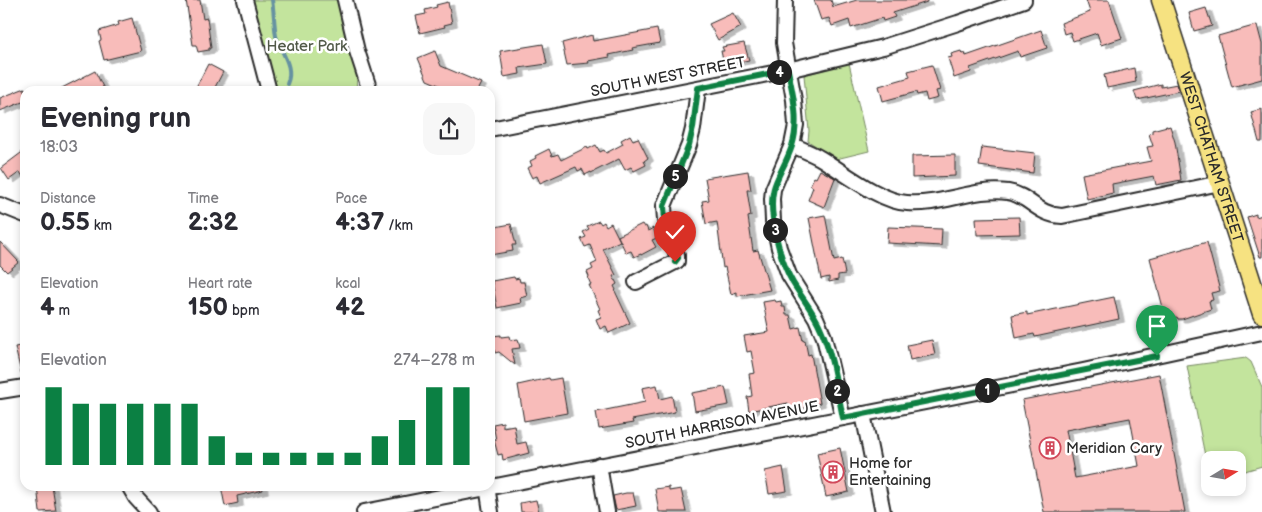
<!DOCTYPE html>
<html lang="en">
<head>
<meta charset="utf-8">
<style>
  :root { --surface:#fff; --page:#f7f7f7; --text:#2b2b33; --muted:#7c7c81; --accent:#0b8043 }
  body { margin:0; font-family:"Balsamiq Sans",sans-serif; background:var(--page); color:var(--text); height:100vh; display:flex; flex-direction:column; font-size:19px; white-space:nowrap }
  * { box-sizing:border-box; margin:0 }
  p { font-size:16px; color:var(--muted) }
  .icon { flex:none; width:28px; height:28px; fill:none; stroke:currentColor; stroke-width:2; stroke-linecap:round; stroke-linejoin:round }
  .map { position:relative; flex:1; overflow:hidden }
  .sheet { position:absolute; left:20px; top:86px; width:475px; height:405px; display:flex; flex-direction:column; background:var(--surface); border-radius:15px; box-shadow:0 2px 8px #0003 }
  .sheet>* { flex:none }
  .needle { width:32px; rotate:79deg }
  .controls { position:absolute; left:1201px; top:451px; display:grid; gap:10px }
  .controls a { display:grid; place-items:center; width:45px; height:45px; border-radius:10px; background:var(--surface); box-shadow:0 2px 8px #0003; font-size:25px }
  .pin { position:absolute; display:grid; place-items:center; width:42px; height:42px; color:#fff; margin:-51px -21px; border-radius:50% 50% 50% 0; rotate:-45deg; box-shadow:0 0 5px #0007 }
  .pin .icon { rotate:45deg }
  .km { position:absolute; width:25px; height:25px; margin:-12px; border-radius:50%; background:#222; color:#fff; font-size:14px; line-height:25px; text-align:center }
  .round { display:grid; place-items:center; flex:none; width:52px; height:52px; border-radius:15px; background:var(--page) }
  .head { display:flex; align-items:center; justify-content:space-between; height:85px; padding:0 20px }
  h1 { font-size:28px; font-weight:700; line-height:38px }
  .stats { display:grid; grid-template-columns:repeat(3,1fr); gap:8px; height:85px; padding:5px 20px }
  .stats div { display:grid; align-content:center }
  .stats b { font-size:25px; font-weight:700 }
  .stats small { font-size:14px; font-weight:400 }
  .stats p { font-size:14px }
  .chart { height:140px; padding:10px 20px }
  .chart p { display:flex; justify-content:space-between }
  .chart svg { width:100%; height:90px; margin-top:5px; stroke:var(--accent); stroke-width:6 }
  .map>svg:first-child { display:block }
  .green { fill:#c3e49d; stroke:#778864 }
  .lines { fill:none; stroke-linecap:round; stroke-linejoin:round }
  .stream { stroke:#6692a1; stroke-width:4 }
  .building { fill:#f8bcba; stroke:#2b2b2b; fill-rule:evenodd; filter:url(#shadow) }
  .minor-casing { stroke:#2b2b2b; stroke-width:18 }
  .major-casing { stroke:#2b2b2b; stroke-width:21 }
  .minor { stroke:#fff; stroke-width:14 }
  .major { stroke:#f6e281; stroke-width:18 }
  .route-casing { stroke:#fff; stroke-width:10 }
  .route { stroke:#0b8043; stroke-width:6 }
  .labels { text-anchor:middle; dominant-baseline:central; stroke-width:5; stroke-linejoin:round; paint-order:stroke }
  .park-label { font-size:15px; fill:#515948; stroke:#fff }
  .street-label { font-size:15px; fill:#2b2b2b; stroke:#fff }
  .poi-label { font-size:15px; fill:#2b2b2b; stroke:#fff; text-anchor:start }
</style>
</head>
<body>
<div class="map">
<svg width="1262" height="512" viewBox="0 0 1262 512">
  <defs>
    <filter id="shadow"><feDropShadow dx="5.5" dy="3" stdDeviation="0" flood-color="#0004"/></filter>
  </defs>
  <rect width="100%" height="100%" fill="#fff"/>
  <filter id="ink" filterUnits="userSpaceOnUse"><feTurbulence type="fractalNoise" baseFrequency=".02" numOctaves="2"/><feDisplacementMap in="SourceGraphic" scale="10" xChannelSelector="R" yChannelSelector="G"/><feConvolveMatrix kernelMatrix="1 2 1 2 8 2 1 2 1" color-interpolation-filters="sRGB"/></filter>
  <g filter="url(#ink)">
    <!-- green -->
    <g class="green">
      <polygon points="251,0 338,0 357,78 356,91 276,91"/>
      <polygon points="849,63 869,151 836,159 808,141 809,131 804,75"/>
      <polygon points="1246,358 1251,362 1262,387 1262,466 1238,473 1238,460 1210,460 1210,481 1187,366"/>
    </g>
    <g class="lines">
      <!-- stream -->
      <path class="stream" d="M272,0C274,12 274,24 276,36C280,52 295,66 287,84"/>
    </g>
    <!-- building -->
    <g class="building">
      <polygon points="186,0 200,0 203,19 207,18 211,48 209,48 209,50 198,52 196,45 193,45"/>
      <polygon points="814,0 831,0 833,7 857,0 927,0 927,2 893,13 895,17 883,21 882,18 851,28 849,20 832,26 829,18 821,20"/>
      <polygon points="1086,0 1109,0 1122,38 1101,45 1097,33 1073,41 1070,32 1064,34 1061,23 1090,12"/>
      <polygon points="448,2 452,23 444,25 445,27 420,33 416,16 426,14 425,10 437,7 436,5"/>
      <polygon points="1206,8 1212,26 1194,31 1189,13"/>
      <polygon points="733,13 741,27 718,40 709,24"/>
      <polygon points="132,18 141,51 104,60 99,41 101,40 99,31 119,25 118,22"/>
      <polygon points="1257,25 1262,44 1262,79 1232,87 1218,36"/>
      <polygon points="657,29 660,43 632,48 633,50 609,55 610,57 588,61 589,63 567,65 562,43 592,35 593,41"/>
      <polygon points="1041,30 1047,48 1020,57 1018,51 970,68 971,72 954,78 948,58 952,57 951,54 961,51 962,54 965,53 966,56"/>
      <polygon points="744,43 749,60 724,65 721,51 724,51 722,47"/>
      <polygon points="543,44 547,64 519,68 520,74 504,77 500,51"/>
      <polygon points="435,51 441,66 481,83 477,91 453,91 427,80 418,58"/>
      <polygon points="208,64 223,72 213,91 194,91"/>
      <polygon points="932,65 940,90 936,91 938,98 927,101 925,93 917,95 916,92 883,101 879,86 910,77 908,71"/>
      <polygon points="1134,68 1136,82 1107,88 1104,75"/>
      <polygon points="95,71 105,91 56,91"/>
      <polygon points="1161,84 1161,87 1177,84 1179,91 1137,100 1134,91"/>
      <polygon points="25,88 25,101 0,111 0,98"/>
      <polygon points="1262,109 1262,142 1259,142 1251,112"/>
      <polygon points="1167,126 1167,127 1170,126 1175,142 1181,180 1156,185 1154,176 1112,184 1113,193 1087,199 1082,174 1151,161 1147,147 1153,146 1149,134 1152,133 1152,130"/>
      <polygon points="630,135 633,140 638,138 648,158 644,161 646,165 634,171 631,167 625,170 619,159 591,173 591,172 585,175 582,169 578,171 576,167 540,183 537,176 532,178 527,168 532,166 530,161 536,158 535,156 549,149 552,156 558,154 561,160 587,147 588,149 596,145 600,152 604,150 606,153 623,144 621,140"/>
      <polygon points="982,147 1035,153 1033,173 979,166"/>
      <polygon points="25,150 25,180 20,172 9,180 1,168"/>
      <polygon points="955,155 955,176 912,178 912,156"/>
      <polygon points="820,170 835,178 824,207 808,200 813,187 810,185 814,177 816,178"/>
      <polygon points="748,171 751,190 747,190 751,216 748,217 753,251 758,250 770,290 737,296 737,292 731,294 725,267 723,268 717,222 706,224 702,201 709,200 705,178"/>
      <polygon points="1256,214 1256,217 1262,215 1262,257 1260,257 1247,217"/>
      <polygon points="825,215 834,261 842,259 845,274 838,275 838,280 829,282 829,277 821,279 809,218"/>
      <polygon points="1019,217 1020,234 977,235 976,218"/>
      <polygon points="599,221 601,224 604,222 606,226 611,223 620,241 603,249 616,275 613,276 617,284 614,286 616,290 615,291 630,323 609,333 606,326 600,329 596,319 601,317 598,310 600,309 589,285 591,285 588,278 589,277 587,272 593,269 591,265 597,262 590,245 585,247 581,239 586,237 583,232 589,229 587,226"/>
      <polygon points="511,224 516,245 512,245 513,251 490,255 490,228"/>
      <polygon points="642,224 644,227 646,226 648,231 653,228 657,238 652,240 656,247 641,255 641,254 634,257 631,251 626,253 618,236"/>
      <polygon points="888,227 942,229 941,246 887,243"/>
      <polygon points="0,242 19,262 7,272 0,265"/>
      <polygon points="1207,242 1220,291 1211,293 1213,300 1209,301 1211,309 1182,319 1178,319 1177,317 1166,319 1150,258"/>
      <polygon points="514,277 515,279 519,278 520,282 524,282 527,296 520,298 521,303 497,308 492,281"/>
      <polygon points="1114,297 1119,319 1035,337 1034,334 1016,338 1012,315 1027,312 1027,315"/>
      <polygon points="775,300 776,302 781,301 782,307 785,307 786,315 790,315 793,329 800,327 803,341 805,340 808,355 811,354 820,403 794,411 793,408 789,409 788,403 749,411 747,397 752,396 749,374 755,373 751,351 747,352 744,336 769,332 763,302"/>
      <polygon points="501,335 501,337 509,336 510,340 518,339 520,348 512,349 515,365 499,352 495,353 492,336"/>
      <polygon points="932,340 935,355 910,360 907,345"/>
      <polygon points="25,345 25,372 21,373 15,347"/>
      <path d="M1159,374L1185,512H1044L1022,400ZM1130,418L1139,466L1075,478L1066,430Z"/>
      <polygon points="549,378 550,380 561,378 567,413 524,421 518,385"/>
      <polygon points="657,385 660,399 672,396 675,412 632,420 633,423 599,429 596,412 645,402 642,388"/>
      <polygon points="725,387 729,405 695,411 692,393"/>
      <polygon points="503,422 503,427 514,425 517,444 526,442 529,453 503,460 502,454 498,455 494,440 496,440 493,424"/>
      <polygon points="840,448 849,492 826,497 817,453"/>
      <polygon points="783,467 787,491 769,494 765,471"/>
      <polygon points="37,486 52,486 56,511 40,512"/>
      <polygon points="221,486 262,486 263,490 237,496 238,503 225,506"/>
      <polygon points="669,487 669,491 681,489 686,512 659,512 655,489"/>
      <polygon points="626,493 633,493 636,506 616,510 613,496"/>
      <polygon points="536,500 539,512 521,512 520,503"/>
    </g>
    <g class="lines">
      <!-- minor casing -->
      <g class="minor-casing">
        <g id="minor">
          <polyline points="245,0 269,91"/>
          <polyline points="345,0 357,51 370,91"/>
          <polyline points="785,0 784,43 794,100 796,125 792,145 773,189 772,199 773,221 779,248 789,275 816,318 824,337 843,418"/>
          <polyline points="490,129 788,70 883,47 958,23 1024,0"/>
          <path d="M792,145C801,149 811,153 820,158C842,171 881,202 907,203C941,206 974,187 1008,192C1029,195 1037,215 1062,216L1220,183"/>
          <polyline points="0,205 25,215"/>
          <polyline points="636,282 677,261 677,255 665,220 664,206 689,145 693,129 698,89"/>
          <polyline points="0,391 25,387"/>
          <polyline points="863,414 883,512"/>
          <polyline points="599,465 607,512"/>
          <polyline points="129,486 136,498 149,512"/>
          <polyline points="487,486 491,512"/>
          <polyline points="364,512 1083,371 1262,332"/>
        </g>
      </g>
      <!-- major casing -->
      <g class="major-casing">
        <g id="major">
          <path id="s1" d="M1161,0L1262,314"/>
        </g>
      </g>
      <!-- minor -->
      <use href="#minor" class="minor"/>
      <!-- major -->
      <use href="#major" class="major"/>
    </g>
  </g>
  <g class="lines" filter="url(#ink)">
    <!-- route casing -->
    <g class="route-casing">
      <path id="route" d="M675,262L678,258L665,220L664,206L689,145L693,128L698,88L788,70C793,95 800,121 792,146C782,176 768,182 773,218C776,240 782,264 793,283C802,298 814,312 821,329C833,356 837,389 843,418L1157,356"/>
    </g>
    <!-- route -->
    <use href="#route" class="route"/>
  </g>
  <!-- icons -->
  <defs>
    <g id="building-ring" transform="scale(1.125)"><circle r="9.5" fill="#fff" stroke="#d1495b" stroke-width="1.5"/><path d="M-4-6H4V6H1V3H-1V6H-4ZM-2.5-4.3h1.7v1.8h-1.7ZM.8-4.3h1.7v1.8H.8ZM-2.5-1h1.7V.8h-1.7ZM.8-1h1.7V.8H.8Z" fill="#d1495b"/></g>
  </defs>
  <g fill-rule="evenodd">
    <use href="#building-ring" x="1050" y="448"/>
    <use href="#building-ring" x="833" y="472"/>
  </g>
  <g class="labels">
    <!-- park labels -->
    <g class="park-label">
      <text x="307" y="46">Heater Park</text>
    </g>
    <!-- street labels -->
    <g class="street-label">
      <text transform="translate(668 77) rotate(-11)">SOUTH WEST STREET</text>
      <text stroke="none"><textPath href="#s1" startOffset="165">WEST CHATHAM STREET</textPath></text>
      <text transform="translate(722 425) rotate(-11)">SOUTH HARRISON AVENUE</text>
    </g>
    <!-- poi labels -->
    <g class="poi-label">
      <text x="1066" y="448">Meridian Cary</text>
      <text x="849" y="463">Home for<tspan x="849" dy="17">Entertaining</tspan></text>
    </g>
  </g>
</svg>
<div class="controls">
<a><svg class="needle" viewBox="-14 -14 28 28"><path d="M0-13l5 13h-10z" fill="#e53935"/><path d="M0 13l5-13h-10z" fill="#7c7c81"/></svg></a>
</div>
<div class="pin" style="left:1157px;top:356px;background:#1e9e55"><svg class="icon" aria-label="arrive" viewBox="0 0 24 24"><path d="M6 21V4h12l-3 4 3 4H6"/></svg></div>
<div class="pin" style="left:675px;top:262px;background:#d93025"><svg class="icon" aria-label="check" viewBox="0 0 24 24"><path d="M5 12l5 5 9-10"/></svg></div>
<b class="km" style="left:987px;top:390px">1</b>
<b class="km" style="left:837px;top:391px">2</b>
<b class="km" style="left:775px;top:230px">3</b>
<b class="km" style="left:779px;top:72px">4</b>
<b class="km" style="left:675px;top:176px">5</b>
<section class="sheet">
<div class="head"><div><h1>Evening run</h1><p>18:03</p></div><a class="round"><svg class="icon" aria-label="share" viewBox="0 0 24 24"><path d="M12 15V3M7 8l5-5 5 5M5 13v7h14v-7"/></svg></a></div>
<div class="stats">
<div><p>Distance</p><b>0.55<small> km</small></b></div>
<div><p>Time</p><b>2:32</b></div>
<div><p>Pace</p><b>4:37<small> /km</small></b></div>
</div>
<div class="stats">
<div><p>Elevation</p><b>4<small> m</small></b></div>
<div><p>Heart rate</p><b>150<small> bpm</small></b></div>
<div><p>kcal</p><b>42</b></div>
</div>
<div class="chart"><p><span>Elevation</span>274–278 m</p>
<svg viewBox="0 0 160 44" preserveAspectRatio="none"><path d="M5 44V6M15 44V14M25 44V14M35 44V14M45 44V14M55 44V14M65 44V30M75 44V38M85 44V38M95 44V38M105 44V38M115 44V38M125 44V30M135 44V22M145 44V6M155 44V6"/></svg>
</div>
</section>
</div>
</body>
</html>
